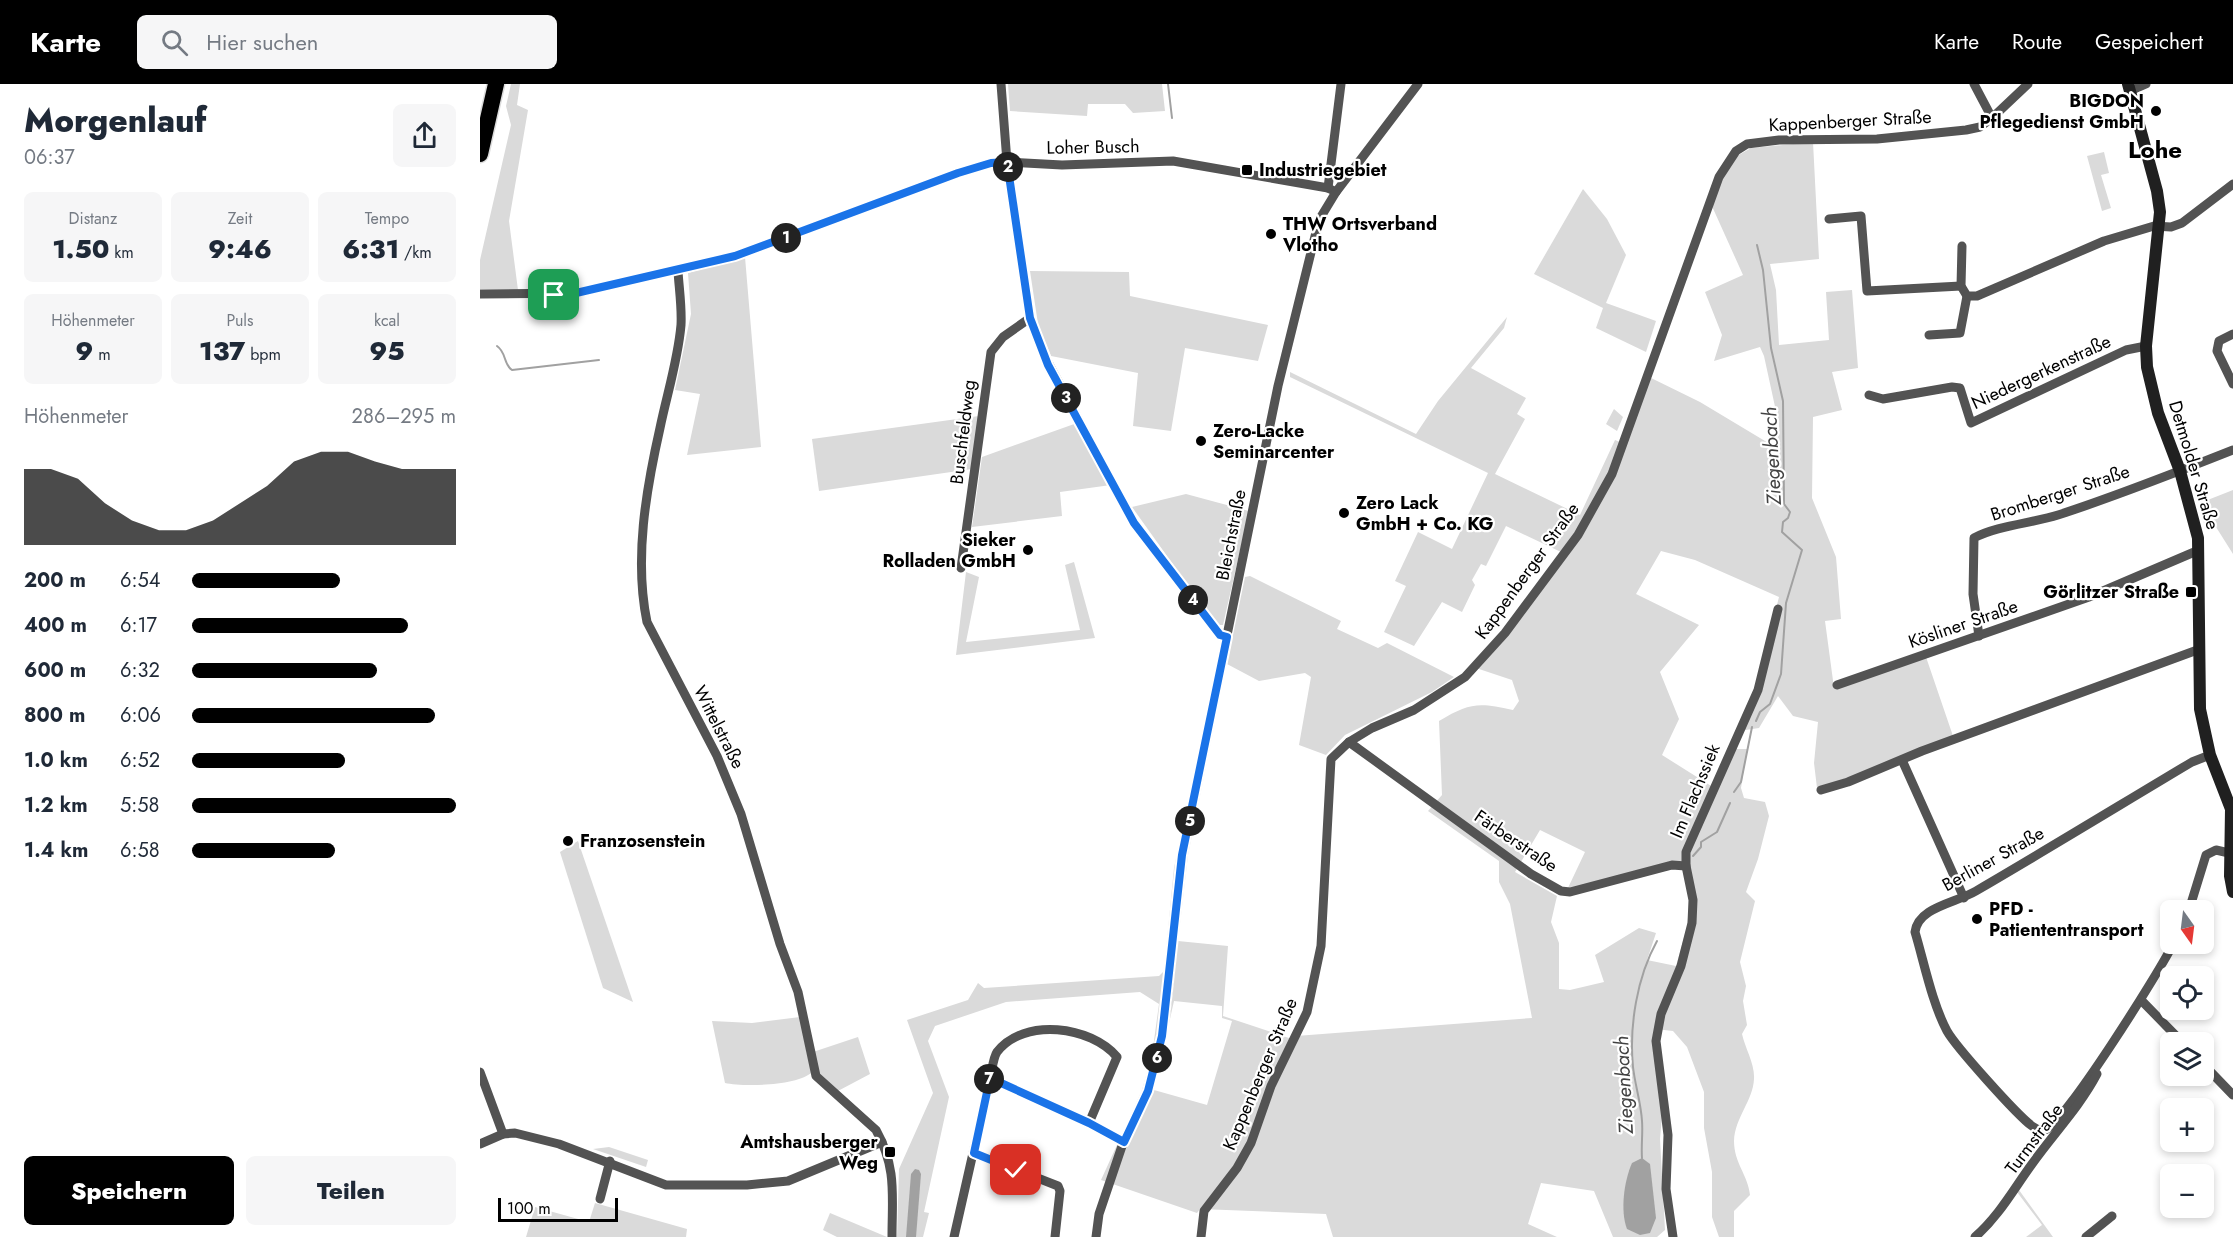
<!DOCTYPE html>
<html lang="de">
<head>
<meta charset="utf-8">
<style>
  :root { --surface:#fff; --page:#f6f6f7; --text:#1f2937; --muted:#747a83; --accent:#000 }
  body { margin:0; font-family:Jost,sans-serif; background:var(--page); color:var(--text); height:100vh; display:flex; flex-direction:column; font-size:22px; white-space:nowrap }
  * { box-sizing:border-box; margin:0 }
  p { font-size:20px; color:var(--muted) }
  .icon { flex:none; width:33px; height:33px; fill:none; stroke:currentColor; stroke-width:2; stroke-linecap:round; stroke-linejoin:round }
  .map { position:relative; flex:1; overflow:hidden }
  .sheet { display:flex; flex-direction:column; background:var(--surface); width:480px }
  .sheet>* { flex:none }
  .needle { width:39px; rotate:166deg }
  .buttons { position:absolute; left:1680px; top:816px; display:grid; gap:12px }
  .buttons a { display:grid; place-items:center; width:54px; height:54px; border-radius:9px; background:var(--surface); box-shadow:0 3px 9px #0003; font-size:30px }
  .scale { position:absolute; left:18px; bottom:15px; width:120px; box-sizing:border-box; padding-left:6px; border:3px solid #000; border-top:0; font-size:16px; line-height:21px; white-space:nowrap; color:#000; -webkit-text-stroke:4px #fff; paint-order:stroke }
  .pin { position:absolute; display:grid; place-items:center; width:51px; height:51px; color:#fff; margin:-26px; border-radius:12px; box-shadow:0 3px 9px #0006 }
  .km { position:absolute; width:30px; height:30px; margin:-15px; border-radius:50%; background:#222; color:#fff; font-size:16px; line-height:30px; text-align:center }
  .round { display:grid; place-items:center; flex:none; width:63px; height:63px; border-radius:9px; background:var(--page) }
  .overview { display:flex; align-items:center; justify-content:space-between; height:102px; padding:0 24px }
  h1 { font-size:33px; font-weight:800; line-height:45px }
  .figures { display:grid; grid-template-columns:repeat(3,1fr); gap:9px; height:102px; padding:6px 24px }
  .figures div { display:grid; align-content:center; border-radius:9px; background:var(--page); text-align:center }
  .figures b { font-size:26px; font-weight:800 }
  .figures small { font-size:16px; font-weight:400 }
  .figures p { font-size:16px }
  .chart { height:168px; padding:12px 24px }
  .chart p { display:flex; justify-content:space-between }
  .chart svg { width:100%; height:108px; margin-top:6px; fill:var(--accent); opacity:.7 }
  .action { display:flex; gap:12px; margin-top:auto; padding:12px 24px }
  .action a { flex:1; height:69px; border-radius:9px; background:var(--accent); color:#fff; font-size:24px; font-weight:800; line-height:69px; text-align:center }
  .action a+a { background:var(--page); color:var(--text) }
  ul { padding:0 24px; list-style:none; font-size:20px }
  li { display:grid; grid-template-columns:96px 72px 1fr; align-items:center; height:45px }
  li i { height:15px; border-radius:8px; background:var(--accent) }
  header { display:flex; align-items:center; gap:36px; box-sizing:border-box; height:84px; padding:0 30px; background:var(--accent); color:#fff }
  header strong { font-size:28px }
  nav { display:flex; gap:33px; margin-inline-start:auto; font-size:21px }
  .search { width:420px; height:54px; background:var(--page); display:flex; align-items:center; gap:15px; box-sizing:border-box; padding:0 21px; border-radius:9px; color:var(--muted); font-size:22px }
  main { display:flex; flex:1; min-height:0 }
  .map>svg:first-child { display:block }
  .green { fill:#dadada; fill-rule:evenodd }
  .water { fill:#a1a1a1 }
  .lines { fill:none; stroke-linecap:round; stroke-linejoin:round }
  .stream { stroke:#a1a1a1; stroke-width:2 }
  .highway-casing { stroke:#dbdbdb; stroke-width:19 }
  .street { stroke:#535353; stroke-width:9 }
  .secondary { stroke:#202020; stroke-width:12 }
  .highway { stroke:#000; stroke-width:16 }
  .route-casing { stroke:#fff; stroke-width:12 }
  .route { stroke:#1a73e8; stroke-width:8 }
  .poi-dot { fill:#000; stroke:#fff; stroke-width:2 }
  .labels { text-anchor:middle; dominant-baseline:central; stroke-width:4.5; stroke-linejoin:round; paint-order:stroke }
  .poi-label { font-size:18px; font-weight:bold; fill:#000; stroke:#fff; text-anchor:start }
  .street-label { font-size:18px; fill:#000; stroke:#fff }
  .water-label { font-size:20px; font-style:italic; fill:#424242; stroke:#fff }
  .district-label { font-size:24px; font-weight:bold; fill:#000; stroke:#fff }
</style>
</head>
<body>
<header>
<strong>Karte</strong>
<div class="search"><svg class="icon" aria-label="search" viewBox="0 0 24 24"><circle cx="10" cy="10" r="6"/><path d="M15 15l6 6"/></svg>Hier suchen</div>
<nav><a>Karte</a><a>Route</a><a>Gespeichert</a></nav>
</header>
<main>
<section class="sheet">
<div class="overview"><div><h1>Morgenlauf</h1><p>06:37</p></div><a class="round"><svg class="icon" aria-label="share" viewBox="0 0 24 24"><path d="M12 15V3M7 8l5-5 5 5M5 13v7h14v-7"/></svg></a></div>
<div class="figures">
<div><p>Distanz</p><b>1.50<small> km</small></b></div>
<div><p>Zeit</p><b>9:46</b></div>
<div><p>Tempo</p><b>6:31<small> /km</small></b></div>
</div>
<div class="figures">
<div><p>Höhenmeter</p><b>9<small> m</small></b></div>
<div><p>Puls</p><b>137<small> bpm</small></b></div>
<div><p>kcal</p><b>95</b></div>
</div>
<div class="chart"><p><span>Höhenmeter</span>286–295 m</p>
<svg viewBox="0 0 160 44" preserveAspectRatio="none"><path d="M0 44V13L10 13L20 17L30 27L40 34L50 38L60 38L70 34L80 27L90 20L100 10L110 6L120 6L130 10L140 13L150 13L160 13V44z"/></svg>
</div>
<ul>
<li><b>200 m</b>6:54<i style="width:56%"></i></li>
<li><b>400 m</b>6:17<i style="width:82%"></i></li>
<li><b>600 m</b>6:32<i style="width:70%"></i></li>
<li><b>800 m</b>6:06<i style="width:92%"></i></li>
<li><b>1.0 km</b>6:52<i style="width:58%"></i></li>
<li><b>1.2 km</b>5:58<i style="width:100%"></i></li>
<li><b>1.4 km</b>6:58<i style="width:54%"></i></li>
</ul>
<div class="action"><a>Speichern</a><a>Teilen</a></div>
</section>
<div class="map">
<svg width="1753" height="1153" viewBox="0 0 1753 1153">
  <rect width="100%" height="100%" fill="#fff"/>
  <!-- green -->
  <g class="green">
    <polygon points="31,0 40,0 37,21 48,26 29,137 38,206 0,205 0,176 31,41 26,22"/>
    <polygon points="528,0 682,0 685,27 653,29 645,20 608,20 607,32 530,27"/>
    <path d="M1333,58L1339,175L1290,180L1296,206L1299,261L1349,256L1346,208L1372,206L1378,284L1352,288L1362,326L1333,333L1332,414L1356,473L1361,535L1345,537L1354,604L1446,573L1473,652L1390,686L1337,704L1334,679L1338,638L1313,632L1298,612L1279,644L1259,647L1269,631L1299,513L1215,476L1181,467L1156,510L1219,541L1180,588L1199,635L1182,671L1236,705L1251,665H1267L1261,704L1264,714L1285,718L1289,732L1278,775L1266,808L1275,817L1260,878L1266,902L1263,917L1267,941L1262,950C1265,964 1275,980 1274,995C1273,1017 1255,1033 1254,1057C1254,1079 1268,1091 1270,1111L1254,1127V1153H1239L1232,1133V1088L1224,1044V1008L1207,963L1193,947L1175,945L1184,1008L1180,1055L1185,1146L1177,1153H1133L1114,1107L1061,1099L1048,1140L1077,1153H853L846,1130L720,1125L717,1129L621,1096L662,1006L672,971L679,920L660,908L526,918L455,942L448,957L469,1013L444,1128L449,1129L443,1153H417L419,1085L453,1009L427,936L488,916L498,899L504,904L679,892L684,887L694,784L725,635L735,638L708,771L698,857L748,862L743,932L812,955L816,952L1052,934L1030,820L1019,798V777L948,727L962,711L959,637C989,619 998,618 1033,626L1039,617L1032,596L993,583L1001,576L1081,468L1026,442L1006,482L1001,480L992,496L995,501L982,528L962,518L934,562L904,548L926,502L915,497L938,448L972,465L1008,389L810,293V288L936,350L958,317L1027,233L1024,244L991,284L1046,314L1037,330L1045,335L1015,390L1100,431L1135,356L1140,358L1167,292L1220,318L1295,363L1299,341L1284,272L1280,263L1234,277L1242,251L1225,208L1263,191L1231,120L1250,76L1271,64ZM1060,746L1105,768L1087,806L1205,783L1210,816L1207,843L1196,882L1167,876L1176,849L1159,844L1115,871L1124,898L1090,906L1079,905V859L1071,838L1077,812L1035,788ZM694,917L742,922V934L752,937L727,1021L674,1006Z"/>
    <polygon points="1624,68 1629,89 1621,91 1631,124 1622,127 1607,72"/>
    <polygon points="1103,105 1127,135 1146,171 1126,219 1176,237 1166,268 1116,244 1123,224 1054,190"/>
    <polygon points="265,173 281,363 207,371 220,310 195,306 211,230 208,189"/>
    <polygon points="550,187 649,188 650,212 788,241 778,277 705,264 691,347 653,342 658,289 571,272 558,240"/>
    <polygon points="1134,325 1143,333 1137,347 1126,340"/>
    <polygon points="499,332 492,385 339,407 332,355"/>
    <polygon points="597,339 631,401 580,408 582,432 492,443 502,373"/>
    <polygon points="1753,406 1753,470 1736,443 1725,445 1720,419"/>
    <polygon points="706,410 769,427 743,541 739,541 732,535 652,423"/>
    <polygon points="594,478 615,554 476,571 486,488 499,493 486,558 600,546 585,481"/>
    <polygon points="770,492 861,537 857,545 898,564 907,559 974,593 952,608 865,651 846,671 819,661 831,593 825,589 779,597 747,580 765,493"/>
    <polygon points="98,757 153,918 123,904 80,768"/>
    <path d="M320,933L327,970L378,953L390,990L356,1008L332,988C319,1002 263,1003 245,999L232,937L272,939Z"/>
    <polygon points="129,1063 168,1076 166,1083 113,1065"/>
    <polygon points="1539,1106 1573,1153 1546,1153 1562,1141 1537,1108"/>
    <polygon points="115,1119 207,1145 206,1153 46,1153 55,1123 109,1138"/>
    <polygon points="350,1129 407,1153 357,1153 343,1146"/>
  </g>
  <!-- water -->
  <g class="water">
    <path d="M1162,1074L1170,1080L1176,1134L1170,1149L1160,1151L1147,1145C1140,1127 1144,1097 1152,1079Z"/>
    <polygon points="435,1085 439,1086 441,1090 436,1153 426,1153 431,1090"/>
  </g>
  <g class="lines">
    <!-- stream -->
    <g class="stream">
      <polyline points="688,0 692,34"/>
      <path d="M17,262C27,269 23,280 32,286L119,276"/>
      <polyline points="1276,637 1280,628 1290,620 1301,590 1306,519 1322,466 1302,448 1303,438 1308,434 1310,428 1304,420 1303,317 1291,264 1283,186 1277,161"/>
      <polyline points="1254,708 1261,698 1272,643"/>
      <polyline points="1213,772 1221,763 1221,758 1237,748 1250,719"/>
      <path d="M1162,1074C1161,1062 1163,1049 1162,1037C1161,1019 1155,1001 1153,983C1149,942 1157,893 1177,857"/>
    </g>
    <!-- highway casing -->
    <g class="highway-casing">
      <polyline id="highway" points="0,70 16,0"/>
    </g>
    <!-- street -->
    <g class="street">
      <polyline points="521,0 527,78 542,184 550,234 562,267 654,439 740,551 747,553"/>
      <polyline points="1494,0 1512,34"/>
      <polyline points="1650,7 1666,0"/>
      <polyline points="848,104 861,0"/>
      <polyline points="1349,135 1381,132 1387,207 1481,202"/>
      <polyline points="1482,162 1481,202 1487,212 1497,212 1624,157 1674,142 1691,143 1702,139 1753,100"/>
      <path d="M198,187C199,204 202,223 201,241C198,276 187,310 180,344C166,406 154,475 167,538L237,672L261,730L300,860L318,908L336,992L396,1046C417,1084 412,1111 412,1153"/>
      <polyline points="0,210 96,209 255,172 478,89 511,79 527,78 582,81 693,77 848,104 856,108"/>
      <polyline points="1753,250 1739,257 1737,267 1753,300"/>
      <polyline points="1449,251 1480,249 1487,212"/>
      <polyline points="1389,311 1403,315 1472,303 1480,304 1491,339 1646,266 1666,262"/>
      <polyline points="481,484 511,268 523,253 550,234"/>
      <path d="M1499,552L1493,510L1494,454C1516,442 1552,439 1578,431C1637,412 1695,389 1753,366"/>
      <polyline points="1357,601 1609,513 1719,466"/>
      <polyline points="869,658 1051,790 1081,807 1090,808 1192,781 1206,782"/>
      <polyline points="1422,676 1484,814"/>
      <polyline points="1341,706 1368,698 1442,667 1720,565"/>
      <polyline points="1709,826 1726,771 1736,766 1749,769"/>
      <path d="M1693,860C1682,884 1582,1043 1565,1046C1560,1047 1556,1045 1552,1042C1537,1031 1476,963 1467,947C1452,919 1444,878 1435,848C1438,823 1476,819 1496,807C1568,765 1640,721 1712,678L1730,671"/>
      <polyline points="1661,916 1702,958"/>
      <polyline points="1724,981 1753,1011"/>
      <polyline points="0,988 23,1050"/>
      <path d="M510,994C512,987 513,974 517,968C544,933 611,942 637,973L609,1039"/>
      <polyline points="0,1060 23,1050 35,1049 79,1060 186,1101 267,1101 308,1097 402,1058"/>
      <polyline points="494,1069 578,1102 580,1107 575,1153"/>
      <polyline points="120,1115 130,1077"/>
      <polyline points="474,1153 510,994 609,1039 644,1058"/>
      <polyline points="616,1153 619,1130 642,1062 668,1007 677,972 686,926 702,771 798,302 839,136 856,108 938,0"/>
      <polyline points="721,1153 724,1127 757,1084 771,1059 791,1002 827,928 841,862 851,675 869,658 892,644 934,626 985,593 1025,549 1098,451 1132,390 1239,93 1256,67 1267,60 1299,56 1397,55 1486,46 1500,43 1512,34 1548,0"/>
      <polyline points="1193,1153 1186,1105 1188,1051 1176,957 1181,930 1201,882 1212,839 1213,816 1206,782 1206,768 1278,606 1298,525"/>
      <path d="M1495,1153C1519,1132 1533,1106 1552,1080C1574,1049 1599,1024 1617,990"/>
      <polyline points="1606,1153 1632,1132"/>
    </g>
    <!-- secondary -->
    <polyline class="secondary" points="1648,0 1677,107 1680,128 1666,262 1667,283 1678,329 1700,387 1718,454 1720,625 1730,671 1751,725 1750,792 1753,808"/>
    <!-- highway -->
    <use href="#highway" class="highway"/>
  </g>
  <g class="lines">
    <!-- route casing -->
    <g class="route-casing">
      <polyline id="route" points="74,211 96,209 255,172 478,89 511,79 527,78 550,234 568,281 654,439 740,551 747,553 702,771 682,952 668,1007 644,1058 609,1039 510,994 494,1069 536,1086"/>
    </g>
    <!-- route -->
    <use href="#route" class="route"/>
  </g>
  <!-- markers -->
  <g class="poi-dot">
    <circle cx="1676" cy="27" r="6"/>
    <rect x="761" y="80" width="12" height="12" rx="3"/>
    <circle cx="791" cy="150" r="6"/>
    <circle cx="721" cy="357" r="6"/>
    <circle cx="864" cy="429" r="6"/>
    <circle cx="548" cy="466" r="6"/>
    <rect x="1705" y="502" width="12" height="12" rx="3"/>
    <circle cx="88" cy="757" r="6"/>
    <circle cx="1497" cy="835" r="6"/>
    <rect x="404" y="1062" width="12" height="12" rx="3"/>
  </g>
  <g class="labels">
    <!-- poi labels -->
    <g class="poi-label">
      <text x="1664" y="17" text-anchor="end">BIGDON<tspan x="1664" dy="21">Pflegedienst GmbH</tspan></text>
      <text x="779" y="86">Industriegebiet</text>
      <text x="803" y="140">THW Ortsverband<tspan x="803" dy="21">Vlotho</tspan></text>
      <text x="733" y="347">Zero-Lacke<tspan x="733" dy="21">Seminarcenter</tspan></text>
      <text x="876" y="419">Zero Lack<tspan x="876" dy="21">GmbH + Co. KG</tspan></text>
      <text x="536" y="456" text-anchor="end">Sieker<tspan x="536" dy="21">Rolladen GmbH</tspan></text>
      <text x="1699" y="508" text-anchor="end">Görlitzer Straße</text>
      <text x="100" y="757">Franzosenstein</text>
      <text x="1509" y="825">PFD -<tspan x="1509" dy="21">Patiententransport</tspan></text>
      <text x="398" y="1058" text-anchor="end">Amtshausberger<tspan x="398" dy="21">Weg</tspan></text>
    </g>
    <!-- street labels -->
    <g class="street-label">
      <text transform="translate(1370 37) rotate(-3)">Kappenberger Straße</text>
      <text transform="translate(613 63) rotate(-1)">Loher Busch</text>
      <text transform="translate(1561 288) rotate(-25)">Niedergerkenstraße</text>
      <text transform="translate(483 348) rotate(-83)">Buschfeldweg</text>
      <text transform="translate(1714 381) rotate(73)">Detmolder Straße</text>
      <text transform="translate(1580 409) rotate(-18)">Bromberger Straße</text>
      <text transform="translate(751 451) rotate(-79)">Bleichstraße</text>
      <text transform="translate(1047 487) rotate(-54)">Kappenberger Straße</text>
      <text transform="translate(1483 540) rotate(-19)">Kösliner Straße</text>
      <text transform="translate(239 643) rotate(63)">Wittelstraße</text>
      <text transform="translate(1215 707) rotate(-67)">Im Flachssiek</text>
      <text transform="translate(1036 757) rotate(34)">Färberstraße</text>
      <text transform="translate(1513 775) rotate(-29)">Berliner Straße</text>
      <text transform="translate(780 990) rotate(-67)">Kappenberger Straße</text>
      <text transform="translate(1554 1055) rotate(-53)">Turmstraße</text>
    </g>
    <!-- water labels -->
    <g class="water-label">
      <text transform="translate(1292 372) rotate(-93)">Ziegenbach</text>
      <text transform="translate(1144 1001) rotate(-93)">Ziegenbach</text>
    </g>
    <!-- district labels -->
    <g class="district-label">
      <text x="1675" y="65">Lohe</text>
    </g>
  </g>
</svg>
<div class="buttons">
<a><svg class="needle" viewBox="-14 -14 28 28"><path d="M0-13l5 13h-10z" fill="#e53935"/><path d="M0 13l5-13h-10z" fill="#747a83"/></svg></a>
<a><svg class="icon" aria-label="locate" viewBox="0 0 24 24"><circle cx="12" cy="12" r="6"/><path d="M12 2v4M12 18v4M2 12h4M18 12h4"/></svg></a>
<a><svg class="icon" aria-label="layers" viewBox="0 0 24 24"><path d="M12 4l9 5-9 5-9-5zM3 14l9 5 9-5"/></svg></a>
<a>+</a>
<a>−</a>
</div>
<div class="scale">100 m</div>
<div class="pin" style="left:74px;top:211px;background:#1e9e55"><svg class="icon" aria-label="arrive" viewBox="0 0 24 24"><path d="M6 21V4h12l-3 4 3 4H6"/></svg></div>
<div class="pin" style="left:536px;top:1086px;background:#d93025"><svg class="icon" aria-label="check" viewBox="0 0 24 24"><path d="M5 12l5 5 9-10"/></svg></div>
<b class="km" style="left:306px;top:154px">1</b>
<b class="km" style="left:528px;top:83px">2</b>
<b class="km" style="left:586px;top:314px">3</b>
<b class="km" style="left:713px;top:516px">4</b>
<b class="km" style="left:710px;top:737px">5</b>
<b class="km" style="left:677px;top:974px">6</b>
<b class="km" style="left:509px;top:995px">7</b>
</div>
</main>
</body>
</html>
